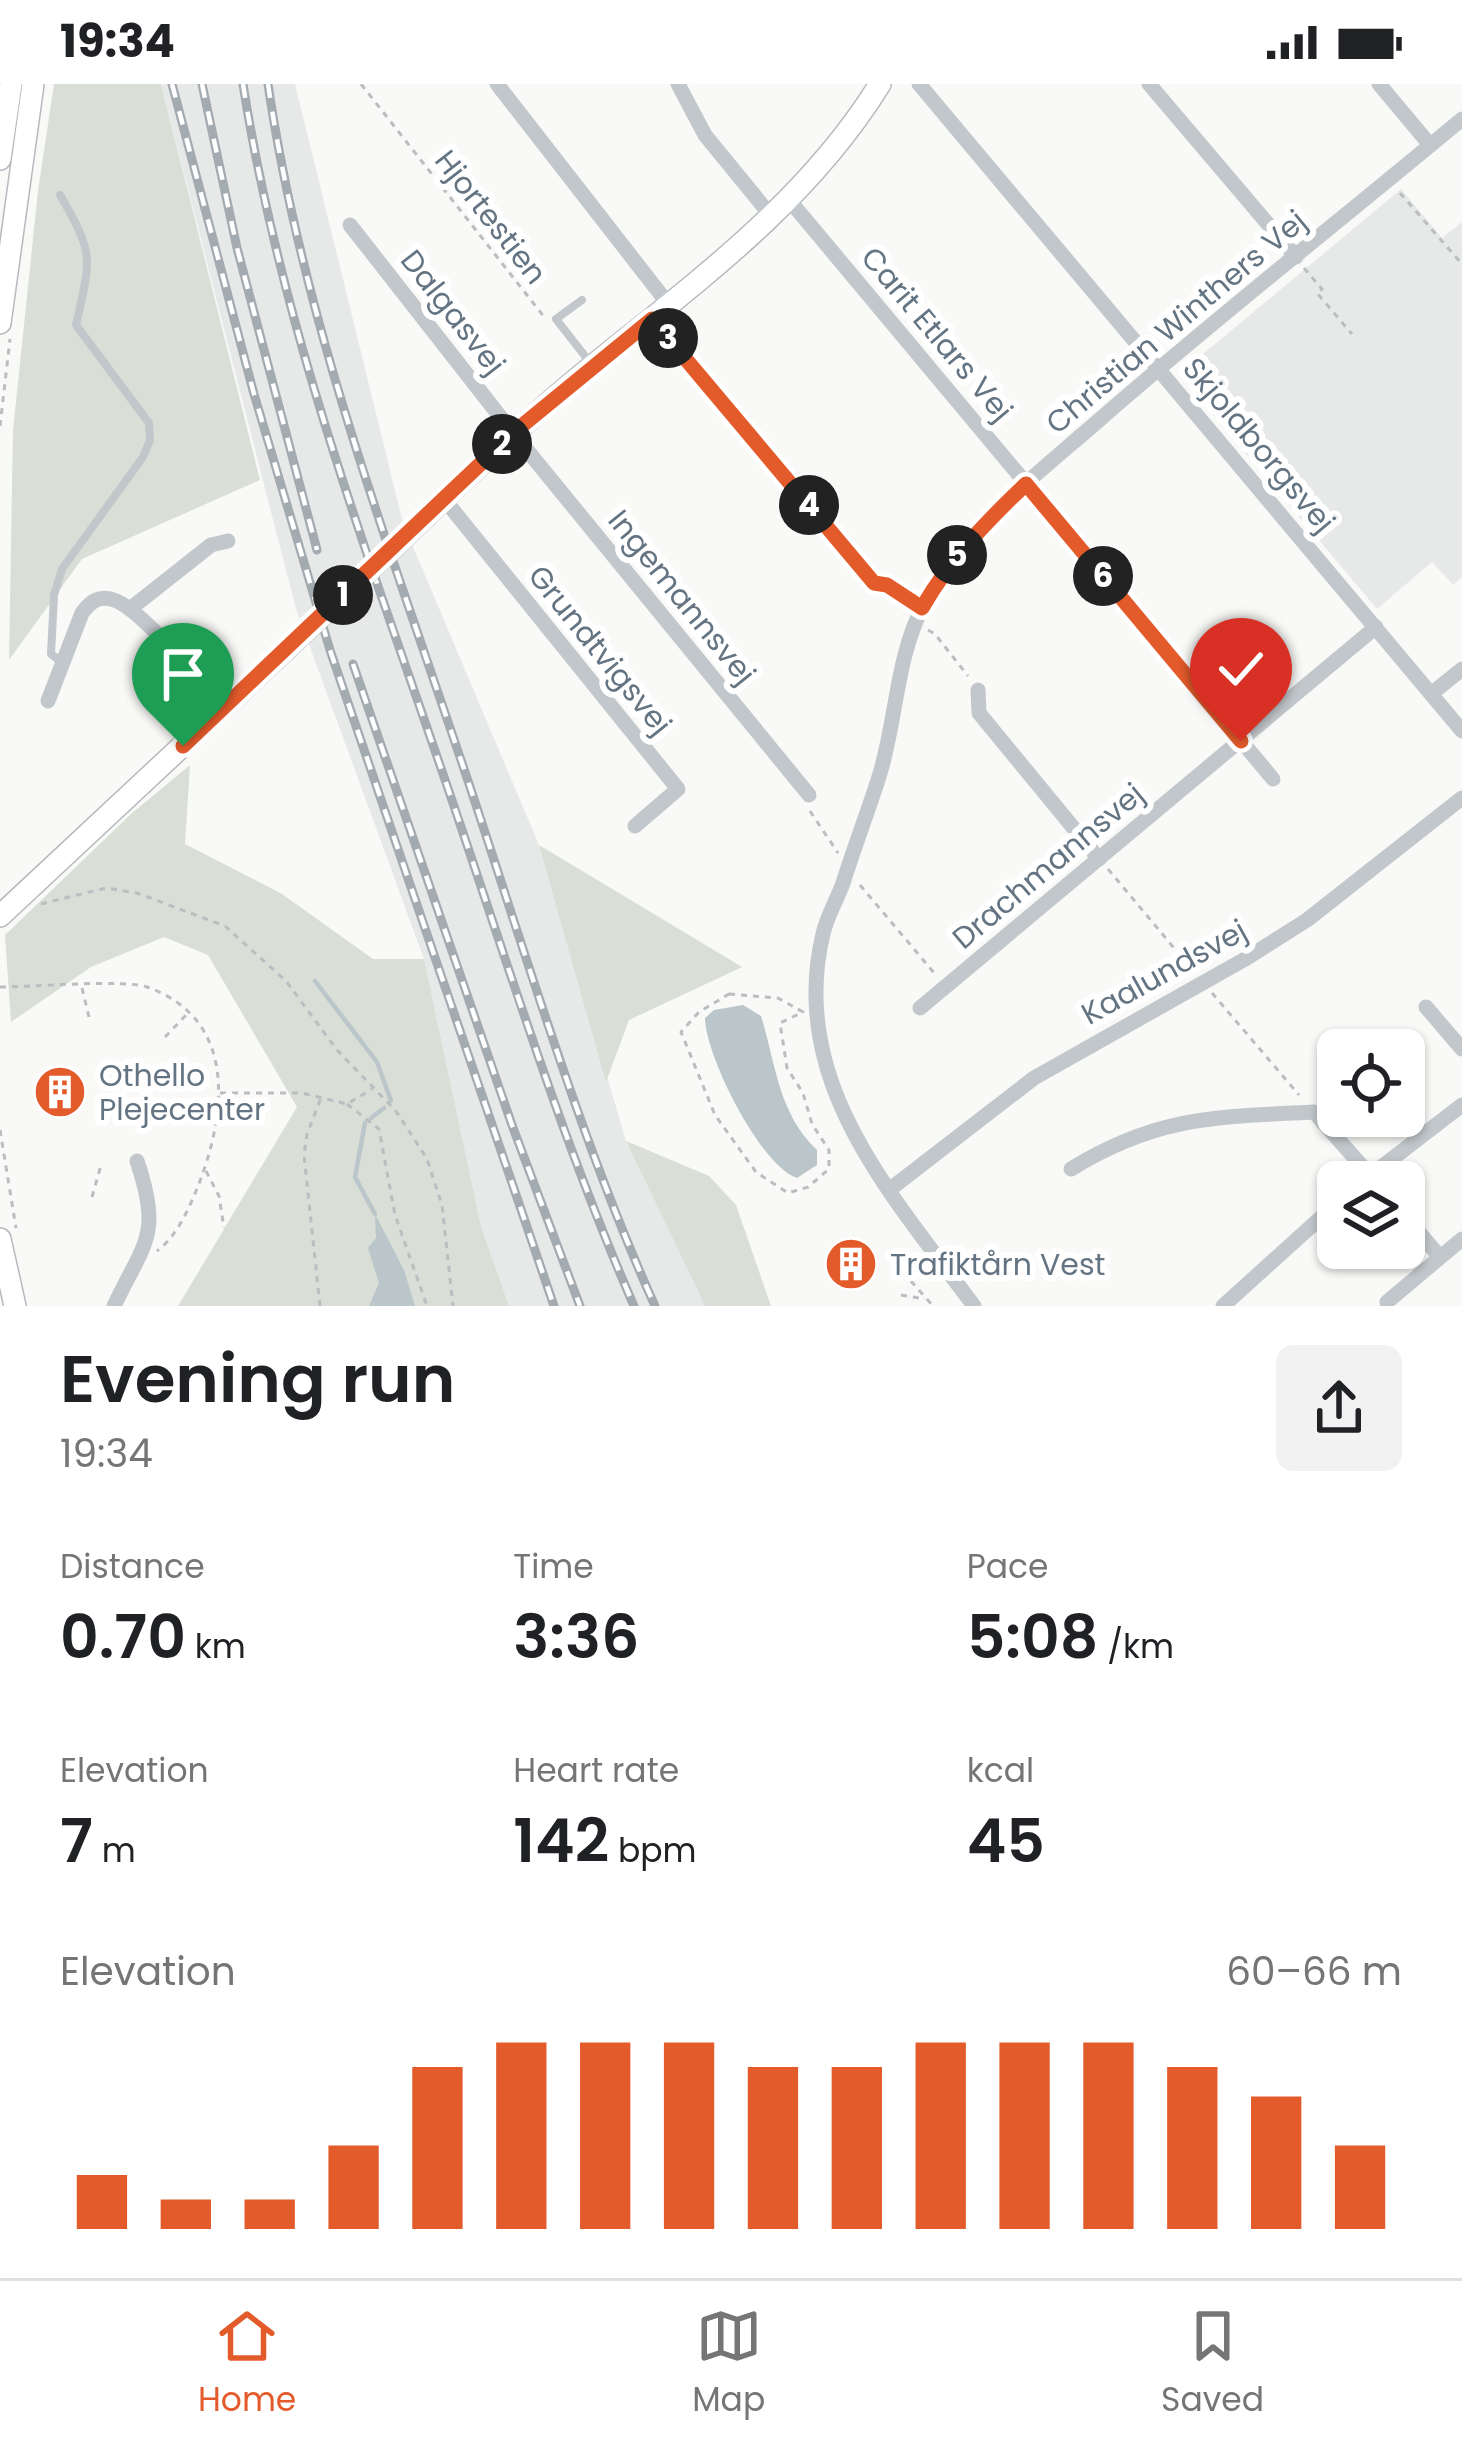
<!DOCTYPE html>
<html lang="en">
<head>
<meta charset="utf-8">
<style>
  :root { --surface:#fff; --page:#f2f2f2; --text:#202124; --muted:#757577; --line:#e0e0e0; --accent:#e45b2b }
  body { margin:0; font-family:Poppins,sans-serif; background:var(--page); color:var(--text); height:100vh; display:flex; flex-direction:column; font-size:45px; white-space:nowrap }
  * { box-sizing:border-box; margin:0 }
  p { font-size:39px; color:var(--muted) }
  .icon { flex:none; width:66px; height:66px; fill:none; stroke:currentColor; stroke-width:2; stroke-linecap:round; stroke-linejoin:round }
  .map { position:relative; height:1222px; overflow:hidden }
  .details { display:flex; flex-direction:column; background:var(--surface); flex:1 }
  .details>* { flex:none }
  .controls { position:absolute; left:1317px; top:945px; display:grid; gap:24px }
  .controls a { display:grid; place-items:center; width:108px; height:108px; border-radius:18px; background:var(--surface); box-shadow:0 3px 9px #0004; font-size:60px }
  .pin { position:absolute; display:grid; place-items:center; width:102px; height:102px; color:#fff; margin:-123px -51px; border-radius:50% 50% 50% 0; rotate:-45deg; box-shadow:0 0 12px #0007 }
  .pin .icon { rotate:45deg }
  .km { position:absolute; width:60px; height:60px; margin:-30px; border-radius:50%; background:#222; color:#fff; font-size:33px; line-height:60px; text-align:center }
  .round { display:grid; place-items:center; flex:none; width:126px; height:126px; border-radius:18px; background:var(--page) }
  .headline { display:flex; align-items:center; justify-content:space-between; height:204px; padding:0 60px }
  h1 { font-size:66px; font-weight:600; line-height:90px }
  .figures { display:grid; grid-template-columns:repeat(3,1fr); gap:18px; height:204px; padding:12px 60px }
  .figures div { display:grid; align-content:center }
  .figures b { font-size:60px; font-weight:600 }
  .figures small { font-size:33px; font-weight:400 }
  .figures p { font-size:33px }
  .chart { height:336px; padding:24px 60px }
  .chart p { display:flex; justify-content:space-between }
  .chart svg { width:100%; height:216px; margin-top:12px; stroke:var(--accent); stroke-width:6 }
  .status { display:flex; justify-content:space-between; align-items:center; height:84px; padding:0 60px; background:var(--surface); direction:ltr }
  .status svg { height:33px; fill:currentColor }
  .tab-bar { display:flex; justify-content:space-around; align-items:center; height:168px; border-top:3px solid var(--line); background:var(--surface); font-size:33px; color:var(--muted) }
  .tab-bar a { display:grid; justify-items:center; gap:6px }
  .tab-bar .selected { color:var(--accent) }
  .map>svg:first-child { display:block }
  .built { fill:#e7e8e8 }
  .green { fill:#d9ded6 }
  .water { fill:#bbc6cb }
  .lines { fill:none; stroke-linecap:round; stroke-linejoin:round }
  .stream { stroke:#bbc6cb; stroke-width:4.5 }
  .secondary-casing { stroke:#b5babf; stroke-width:24 }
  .path { stroke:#babec1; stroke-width:3; stroke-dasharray:6 6; stroke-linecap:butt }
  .lane { stroke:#c2c7cb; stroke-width:8 }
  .street { stroke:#c2c7cb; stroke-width:15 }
  .secondary { stroke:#fff; stroke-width:21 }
  .rail-casing { stroke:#a3aab0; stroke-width:9 }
  .rail { stroke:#fff; stroke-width:4.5; stroke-dasharray:14; stroke-linecap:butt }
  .secondary-bridge-casing { stroke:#b5babf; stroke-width:24; stroke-linecap:butt }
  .secondary-bridge { stroke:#fff; stroke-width:21 }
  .route-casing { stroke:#fff; stroke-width:24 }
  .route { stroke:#e45b2b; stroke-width:15 }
  .labels { text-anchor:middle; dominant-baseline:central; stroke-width:12; stroke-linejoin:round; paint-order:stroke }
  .street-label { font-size:30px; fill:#647482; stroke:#fff }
  .poi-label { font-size:30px; fill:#647482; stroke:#fff; text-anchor:start }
</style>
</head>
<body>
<div class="status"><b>19:34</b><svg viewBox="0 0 49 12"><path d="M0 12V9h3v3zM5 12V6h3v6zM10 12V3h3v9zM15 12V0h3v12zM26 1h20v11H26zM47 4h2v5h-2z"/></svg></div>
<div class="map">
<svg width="1462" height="1222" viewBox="0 0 1462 1222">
  <rect width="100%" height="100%" fill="#f9f9f7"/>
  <!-- built -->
  <g class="built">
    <polygon points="161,0 295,0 403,439 539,761 626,1057 705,1222 509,1222 481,1142 424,875 296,525"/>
    <polygon points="1401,105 1442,154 1462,138 1462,493 1453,501 1432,478 1377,525 1184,296 1185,285"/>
  </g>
  <!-- green -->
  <g class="green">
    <polygon points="54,0 161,0 260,396 82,475 9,576 13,346 38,107"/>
    <polygon points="190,681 185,760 282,810 373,875 424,875 481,1142 509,1222 178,1222 297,1023 208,871 164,853 91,883 11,938 5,851 131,730"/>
    <polygon points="539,761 742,883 629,936 606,998"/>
    <polygon points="626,1057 709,1092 736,1121 771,1222 705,1222"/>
  </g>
  <!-- water -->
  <g class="water">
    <path d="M743,921L761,932C776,980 778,1029 817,1066V1081L797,1094C761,1083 705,971 705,934L714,926Z"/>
    <polygon points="375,1130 404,1186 415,1222 369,1222 379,1199 368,1164 376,1154"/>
  </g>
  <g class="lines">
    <!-- stream -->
    <g class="stream">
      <polyline points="315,897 377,978 391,1017"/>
      <polyline points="371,1034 384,1024"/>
      <polyline points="365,1039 355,1093 375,1130"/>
    </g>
    <!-- secondary casing -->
    <g class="secondary-casing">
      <g id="secondary">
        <polyline points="0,75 11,0"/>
        <polyline points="0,239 33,0"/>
        <path d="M427,431C478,382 529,334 584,289C692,201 806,120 880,0"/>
        <polyline points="0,832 285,566"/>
        <polyline points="0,1155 15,1222"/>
      </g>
    </g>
    <!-- path -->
    <g class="path">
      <polyline points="361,0 545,234"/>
      <polyline points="1400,109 1462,180"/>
      <polyline points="1304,184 1322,205 1317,209 1352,250"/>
      <polyline points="0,342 10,255"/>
      <polyline points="888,502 911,516"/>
      <polyline points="928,546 935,550 968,592"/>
      <polyline points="810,727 838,769"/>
      <polyline points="1108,785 1194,888"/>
      <polyline points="860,801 935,890"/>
      <polyline points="41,820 106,804 137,809 225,842 286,897 337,966 396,1027 427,1075 442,1121 453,1222"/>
      <path d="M0,903C30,903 124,895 147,903C240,936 226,1034 196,1107C187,1129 175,1154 157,1167"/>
      <polyline points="82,904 89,933"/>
      <polyline points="1212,909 1299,1011"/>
      <polygon points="729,910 778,914 803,928 780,939 787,984 803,1009 812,1040 829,1066 829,1085 808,1103 788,1109 756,1088 715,1031 681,948 699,928"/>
      <polyline points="165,953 187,930"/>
      <polyline points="220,1009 302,1009 347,1020 372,1005"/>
      <polyline points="347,1020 379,1045 395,1131 427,1222"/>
      <polyline points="0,1046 16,1144"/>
      <polyline points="206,1087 219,1112 224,1144"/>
      <polyline points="92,1113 101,1081"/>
      <polyline points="903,1188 933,1222"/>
      <polyline points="901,1211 925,1215"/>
      <polyline points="320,1222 304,1071 307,1050 321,1014"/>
    </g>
    <!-- lane -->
    <g class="lane">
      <path d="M60,111C95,171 91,174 76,241L149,339L150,356L143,373L62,485L54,511L51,570L60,577"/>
      <polyline points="582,216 556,235 592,281"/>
    </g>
    <!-- street -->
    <g class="street">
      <polyline points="497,0 669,221"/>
      <polyline points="678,0 705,51 772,133"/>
      <polyline points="919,0 1462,647"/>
      <polyline points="1149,0 1296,173"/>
      <polyline points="1379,0 1430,61"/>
      <polyline points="790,117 1273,695"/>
      <polyline points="350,141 513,349 809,711"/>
      <polyline points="652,235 875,499"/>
      <polyline points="444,415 678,705 635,742"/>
      <polyline points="130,525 211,461 228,457"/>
      <polyline points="978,606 979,629 1099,775"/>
      <polyline points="1431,610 1462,585"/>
      <path d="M48,617L82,529C91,517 99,511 114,516C142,525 200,599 224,623"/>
      <polyline points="1426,923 1462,965"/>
      <polyline points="920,924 1376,543"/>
      <path d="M1071,1085C1157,1032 1216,1033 1314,1028L1376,1098"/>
      <polyline points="1362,1098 1462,1021"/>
      <polyline points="889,1106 1034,994 1247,874 1307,836 1462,714"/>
      <polyline points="1404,1131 1440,1173"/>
      <polyline points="1387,1218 1462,1155"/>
      <path d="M114,1222C145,1157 162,1151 137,1077"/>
      <path d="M974,1222C893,1112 787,998 823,850C827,832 837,816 843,799C854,764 867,730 878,696C897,638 895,575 924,520C964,445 1035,392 1098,337C1217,233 1341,136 1462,35"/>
      <polyline points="1223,1222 1338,1118"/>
    </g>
    <!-- secondary -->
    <use href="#secondary" class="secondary"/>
    <!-- rail casing -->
    <g class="rail-casing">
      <g id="rail">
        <polyline points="172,0 254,310 330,566 554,1222"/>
        <polyline points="202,0 237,164 317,466"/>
        <path d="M243,0C280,238 365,463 443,690C504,867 559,1050 634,1222"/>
        <path d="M268,0C302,234 388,459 463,682C523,860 578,1051 655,1222"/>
        <polyline points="353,580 512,1041 580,1222"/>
      </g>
    </g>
    <!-- rail -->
    <use href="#rail" class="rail"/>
    <!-- secondary-bridge casing -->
    <g class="secondary-bridge-casing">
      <polyline id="secondary-bridge" points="285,566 427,431"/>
    </g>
    <!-- secondary-bridge -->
    <use href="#secondary-bridge" class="secondary-bridge"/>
  </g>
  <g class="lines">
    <!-- route casing -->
    <g class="route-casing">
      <path id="route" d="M183,662L513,349L652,235L874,499L887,501L922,524C950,475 986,438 1026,400L1241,657"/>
    </g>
    <!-- route -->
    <use href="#route" class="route"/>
  </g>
  <!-- icons -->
  <defs>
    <g id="building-disc" transform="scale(2.7)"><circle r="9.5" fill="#e45b2b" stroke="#fff"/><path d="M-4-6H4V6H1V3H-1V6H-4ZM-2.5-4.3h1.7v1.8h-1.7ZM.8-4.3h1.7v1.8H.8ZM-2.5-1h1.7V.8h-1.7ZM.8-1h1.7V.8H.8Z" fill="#fff"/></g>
  </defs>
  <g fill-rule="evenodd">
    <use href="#building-disc" x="60" y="1008"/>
    <use href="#building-disc" x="851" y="1180"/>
  </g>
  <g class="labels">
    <!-- street labels -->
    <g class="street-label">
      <text transform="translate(491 133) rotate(52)">Hjortestien</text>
      <text transform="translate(453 228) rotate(52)">Dalgasvej</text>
      <text transform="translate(1176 238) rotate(-40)">Christian Winthers Vej</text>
      <text transform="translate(937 250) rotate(50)">Carit Etlars Vej</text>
      <text transform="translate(1259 361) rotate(50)">Skjoldborgsvej</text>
      <text transform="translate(682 513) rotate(51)">Ingemannsvej</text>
      <text transform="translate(600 566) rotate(51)">Grundtvigsvej</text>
      <text transform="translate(1048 782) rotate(-40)">Drachmannsvej</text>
      <text transform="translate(1164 888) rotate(-29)">Kaalundsvej</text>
    </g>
    <!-- poi labels -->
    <g class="poi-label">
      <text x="99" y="991">Othello<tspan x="99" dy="34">Plejecenter</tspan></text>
      <text x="890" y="1180">Trafiktårn Vest</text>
    </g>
  </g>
</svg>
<div class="controls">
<a><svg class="icon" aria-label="locate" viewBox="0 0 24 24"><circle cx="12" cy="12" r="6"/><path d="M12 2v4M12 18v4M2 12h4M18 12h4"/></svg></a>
<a><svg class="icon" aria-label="layers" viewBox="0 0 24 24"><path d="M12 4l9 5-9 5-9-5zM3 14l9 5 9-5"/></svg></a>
</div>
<div class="pin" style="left:183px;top:662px;background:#1e9e55"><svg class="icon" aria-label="arrive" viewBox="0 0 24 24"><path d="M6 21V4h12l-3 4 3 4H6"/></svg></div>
<div class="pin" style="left:1241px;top:657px;background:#d93025"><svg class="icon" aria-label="check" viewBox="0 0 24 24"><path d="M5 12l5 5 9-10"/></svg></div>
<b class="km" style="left:343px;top:511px">1</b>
<b class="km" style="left:502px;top:360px">2</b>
<b class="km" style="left:668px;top:254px">3</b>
<b class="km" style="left:809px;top:421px">4</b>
<b class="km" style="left:957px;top:471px">5</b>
<b class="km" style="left:1103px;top:492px">6</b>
</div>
<section class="details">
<div class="headline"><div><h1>Evening run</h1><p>19:34</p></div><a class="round"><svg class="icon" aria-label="share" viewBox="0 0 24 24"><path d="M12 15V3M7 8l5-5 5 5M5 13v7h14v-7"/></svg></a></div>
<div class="figures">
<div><p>Distance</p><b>0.70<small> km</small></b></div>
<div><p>Time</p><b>3:36</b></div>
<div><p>Pace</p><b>5:08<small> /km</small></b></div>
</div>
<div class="figures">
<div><p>Elevation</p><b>7<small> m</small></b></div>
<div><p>Heart rate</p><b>142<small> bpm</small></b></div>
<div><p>kcal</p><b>45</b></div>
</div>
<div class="chart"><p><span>Elevation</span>60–66 m</p>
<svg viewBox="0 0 160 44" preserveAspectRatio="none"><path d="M5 44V33M15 44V38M25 44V38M35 44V27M45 44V11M55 44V6M65 44V6M75 44V6M85 44V11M95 44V11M105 44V6M115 44V6M125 44V6M135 44V11M145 44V17M155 44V27"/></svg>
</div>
</section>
<nav class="tab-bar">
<a class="selected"><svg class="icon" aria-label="home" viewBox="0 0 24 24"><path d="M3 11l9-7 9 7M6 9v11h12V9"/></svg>Home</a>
<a><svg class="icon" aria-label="map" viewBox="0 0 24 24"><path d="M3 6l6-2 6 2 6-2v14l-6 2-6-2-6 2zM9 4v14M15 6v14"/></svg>Map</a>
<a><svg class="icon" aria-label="saved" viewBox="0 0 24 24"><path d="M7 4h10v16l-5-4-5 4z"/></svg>Saved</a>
</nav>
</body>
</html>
